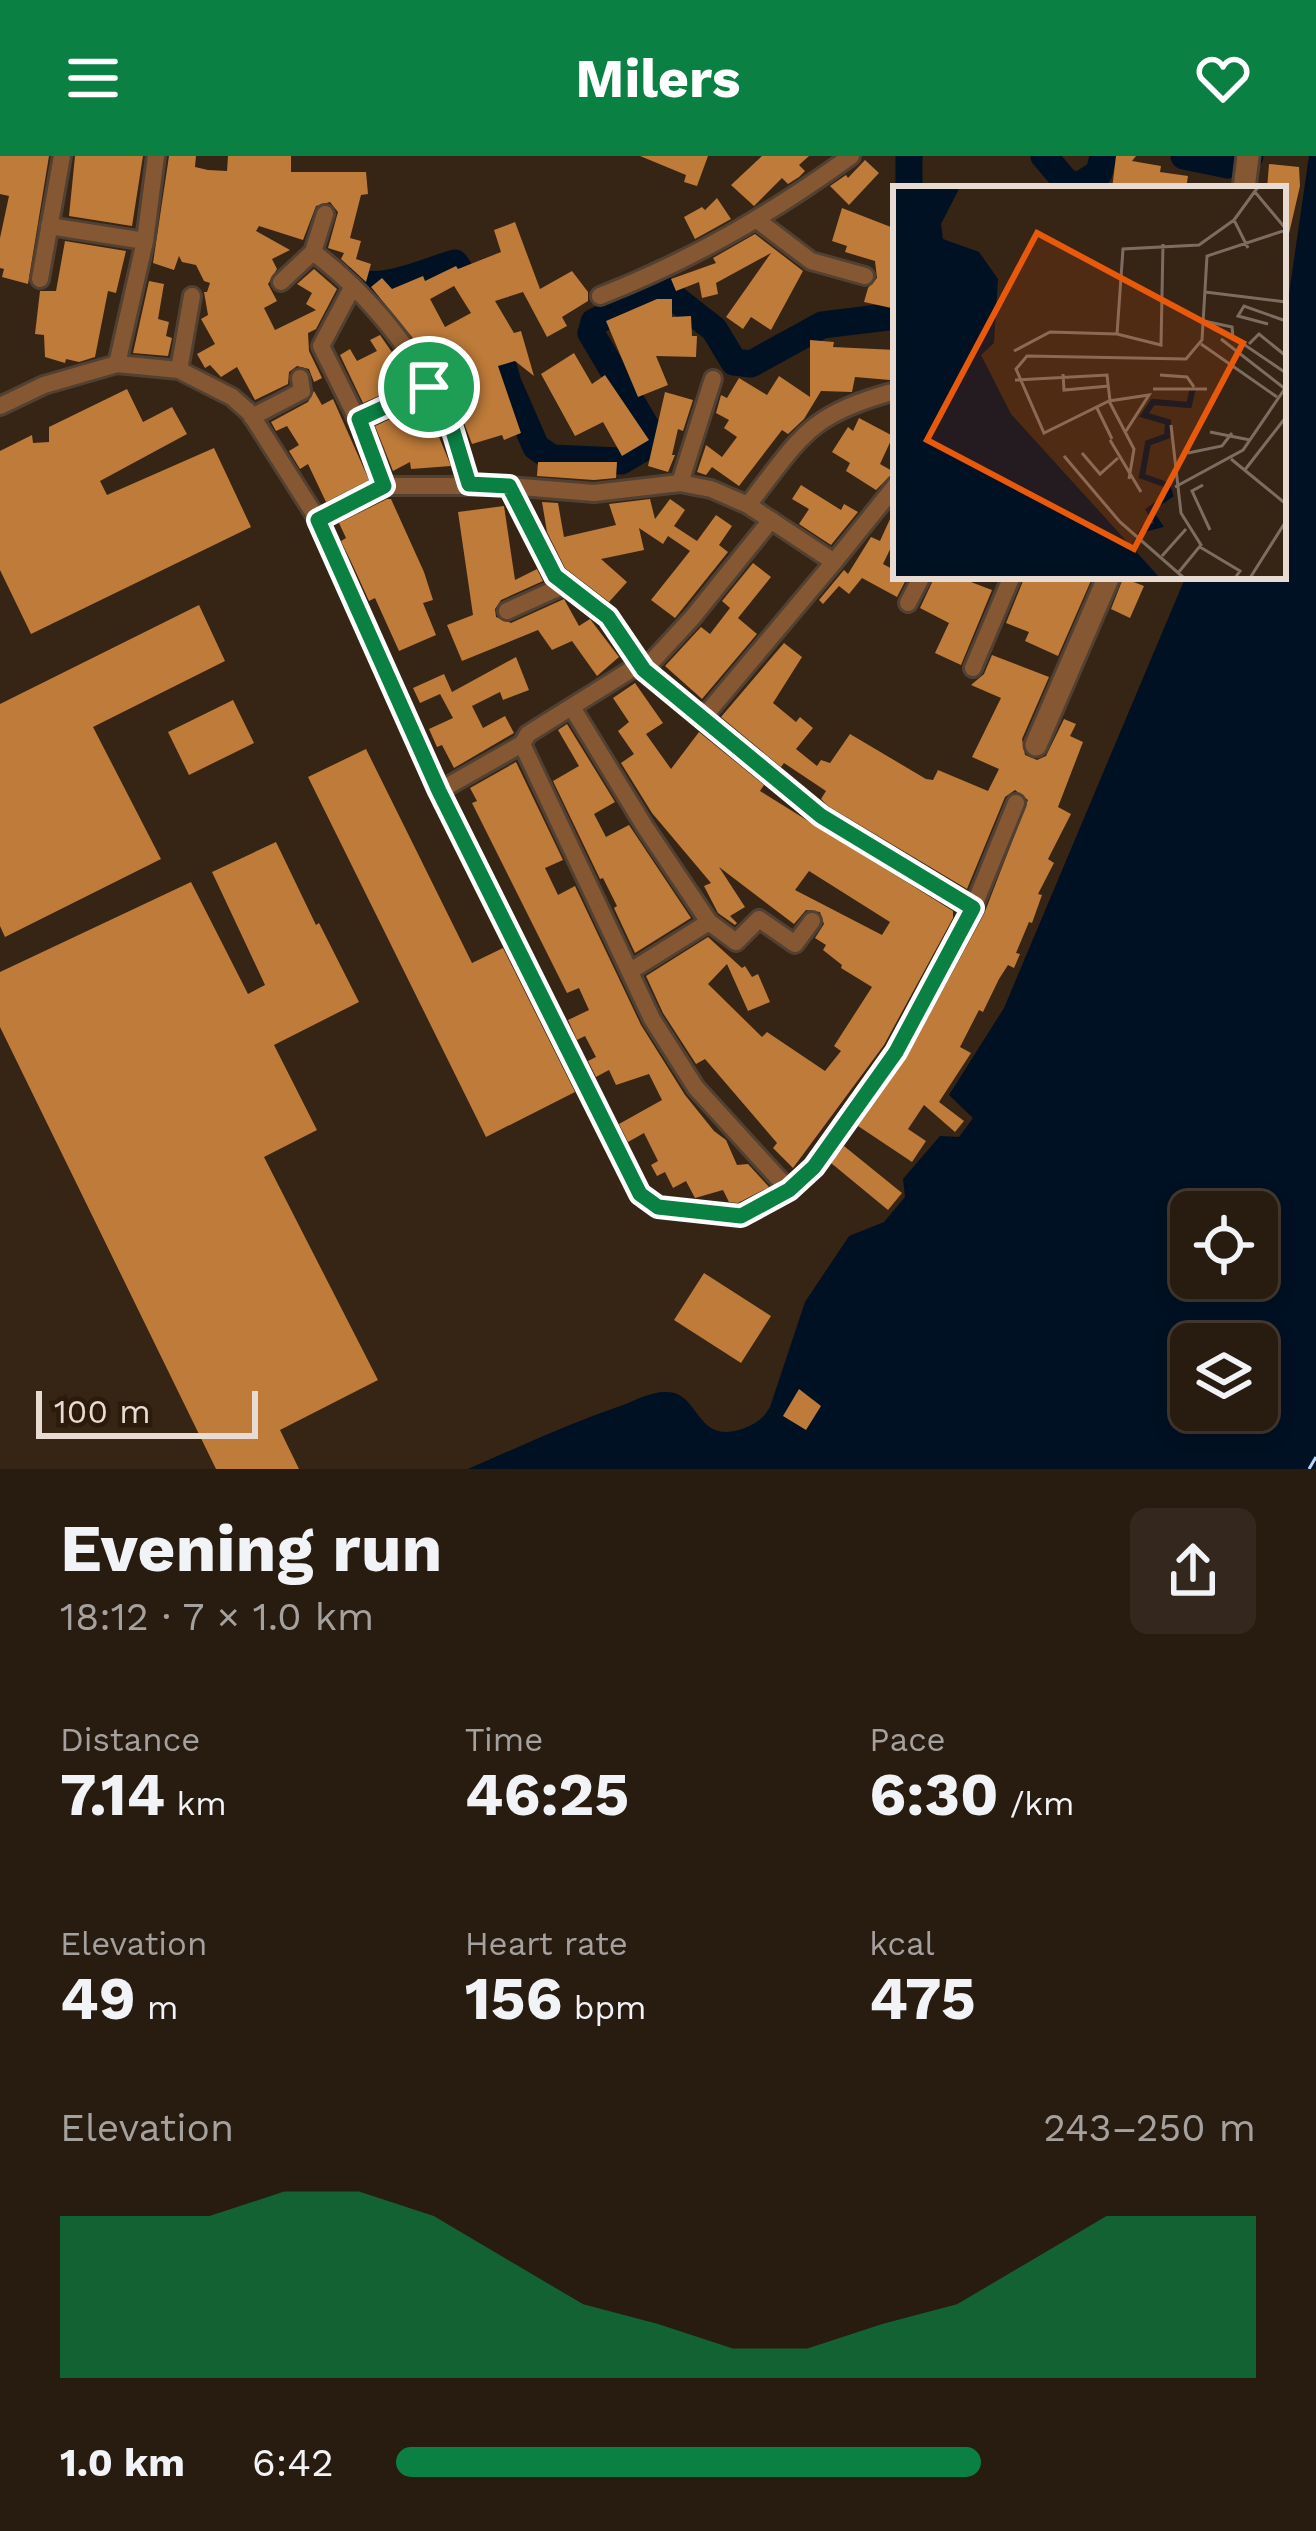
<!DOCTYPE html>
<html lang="en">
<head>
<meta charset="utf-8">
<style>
  :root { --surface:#281b10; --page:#34281e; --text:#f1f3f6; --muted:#a5a19f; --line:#443930; --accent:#0b8043 }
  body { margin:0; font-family:"Work Sans",sans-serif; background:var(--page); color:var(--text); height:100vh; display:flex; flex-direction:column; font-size:45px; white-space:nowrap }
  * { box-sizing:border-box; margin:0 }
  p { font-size:39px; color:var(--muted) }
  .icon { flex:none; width:66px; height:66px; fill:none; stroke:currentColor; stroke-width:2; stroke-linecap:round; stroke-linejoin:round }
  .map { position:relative; height:1313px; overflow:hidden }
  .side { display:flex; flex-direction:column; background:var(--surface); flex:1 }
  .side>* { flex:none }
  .controls { position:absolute; left:1170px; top:1035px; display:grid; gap:24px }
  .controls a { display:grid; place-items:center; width:108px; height:108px; border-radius:18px; background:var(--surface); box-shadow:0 6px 18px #0003,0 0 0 3px var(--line); font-size:60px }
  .scale { position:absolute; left:36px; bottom:30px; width:222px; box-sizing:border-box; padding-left:12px; border:6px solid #e7dbd2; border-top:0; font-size:33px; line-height:42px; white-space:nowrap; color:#e7dbd2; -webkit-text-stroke:9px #2c1b0b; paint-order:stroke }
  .pin { position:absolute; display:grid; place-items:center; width:102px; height:102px; color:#fff; margin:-51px; border:6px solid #fff; border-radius:50%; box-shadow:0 3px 12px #0007 }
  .round { display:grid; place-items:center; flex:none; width:126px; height:126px; border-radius:18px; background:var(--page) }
  .summary { display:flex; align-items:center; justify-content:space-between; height:204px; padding:0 60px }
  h1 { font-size:66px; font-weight:700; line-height:90px }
  .metrics { display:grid; grid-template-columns:repeat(3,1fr); gap:18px; height:204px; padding:12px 60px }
  .metrics div { display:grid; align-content:center }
  .metrics b { font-size:60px; font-weight:700 }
  .metrics small { font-size:33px; font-weight:400 }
  .metrics p { font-size:33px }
  .chart { height:336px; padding:24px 60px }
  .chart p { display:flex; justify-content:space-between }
  .chart svg { width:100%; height:216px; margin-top:12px; fill:var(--accent); opacity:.7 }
  ul { padding:0 60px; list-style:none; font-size:39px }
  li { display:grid; grid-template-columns:192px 144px 1fr; align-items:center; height:90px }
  li i { height:30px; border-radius:15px; background:var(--accent) }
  header { display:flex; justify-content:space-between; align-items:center; height:156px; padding:0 60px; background:var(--accent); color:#fff; font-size:54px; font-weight:700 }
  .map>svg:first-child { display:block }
  .water { fill:#001123; fill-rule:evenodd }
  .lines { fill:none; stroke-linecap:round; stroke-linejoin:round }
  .river { stroke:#001123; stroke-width:27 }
  .ferry { stroke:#b6d8f9; stroke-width:3; stroke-dasharray:15 12; stroke-linecap:butt }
  .building { fill:#be7b3a; fill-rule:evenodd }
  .minor-casing { stroke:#524133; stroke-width:22 }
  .tertiary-casing { stroke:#524133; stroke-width:27 }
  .minor { stroke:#855833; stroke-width:16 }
  .tertiary { stroke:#855833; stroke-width:21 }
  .route-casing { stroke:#fff; stroke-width:24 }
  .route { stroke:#0b8043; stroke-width:15 }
  .inset-river { fill:none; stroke:#001123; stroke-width:6 }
  .inset-road { fill:none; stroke:#7d6d61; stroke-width:3 }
  .view { fill:#e8590c; fill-opacity:0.15; stroke:#e8590c; stroke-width:6 }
  .inset-edge { fill:none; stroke:#e7dbd2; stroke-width:6 }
</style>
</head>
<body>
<header><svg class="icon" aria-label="menu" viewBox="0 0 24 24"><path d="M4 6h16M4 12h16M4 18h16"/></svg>Milers<svg class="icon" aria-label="heart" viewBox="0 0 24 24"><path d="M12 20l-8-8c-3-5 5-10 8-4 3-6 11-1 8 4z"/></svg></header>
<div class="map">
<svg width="1316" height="1313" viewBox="0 0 1316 1313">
  <rect width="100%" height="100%" fill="#362415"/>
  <!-- water -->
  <path class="water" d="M1309,0H1316V1313H468C519,1291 570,1267 623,1249C636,1244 652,1235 667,1236C700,1236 695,1289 742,1273C756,1268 763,1263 770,1251L805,1146L849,1080L884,1066L905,1041L903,1023L940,980L959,981L973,962L949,939L1004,852L1186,420H1283V179ZM1191,1056H1257V1122H1191ZM1191,1188H1257V1254H1191Z"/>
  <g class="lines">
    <!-- river -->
    <g class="river">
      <polyline points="909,0 909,33"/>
      <polyline points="1044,0 1067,27 1080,29 1099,17 1103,0"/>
      <polyline points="1184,0 1228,9 1250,0"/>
      <path d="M352,124C380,138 426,115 455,107L476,139"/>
      <polyline points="493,173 508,227 536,291 552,302 621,305 650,288 647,272 591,177 594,166 663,133 714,173 734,206 751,208 822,169 896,160"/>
    </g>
    <!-- ferry -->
    <polyline class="ferry" points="1309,1313 1316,1301"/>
  </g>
  <!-- building -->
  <g class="building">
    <polygon points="0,0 49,0 28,128 2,121 4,113 0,112 0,82 9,40 0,38"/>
    <polygon points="75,0 143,0 132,70 69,60"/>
    <polygon points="169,0 196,0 195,11 208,14 227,15 228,0 291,0 291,16 366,16 368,38 361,39 350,82 361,85 356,103 371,108 366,126 341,103 344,97 328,92 338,56 330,46 316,50 303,84 259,70 256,75 290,94 272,103 277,113 268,128 277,145 264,152 275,174 316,154 306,148 312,137 297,128 314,113 337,133 316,173 308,177 309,195 322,222 314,226 309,213 297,210 289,216 288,228 255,244 237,211 221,221 210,209 205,212 197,198 215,188 201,163 208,159 204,136 207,136 210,127 204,125 196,109 182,106 179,100 174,114 153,107"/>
    <polygon points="640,0 708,0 697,30 684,26 686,19"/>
    <polygon points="762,0 809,0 799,9 805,15 799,21 788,28 782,22 754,50 731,29"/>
    <polygon points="1116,0 1136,0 1132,5 1161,10 1160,16 1188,20 1186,33 1112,33"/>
    <polygon points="865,4 879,17 849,49 830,30 846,19 848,22"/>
    <polygon points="1269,8 1299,11 1300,30 1288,82 1283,81 1283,33 1267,33"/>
    <polygon points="717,42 731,63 695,83 684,61 702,51 705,54"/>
    <polygon points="842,52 896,73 896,153 864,146 868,132 877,122 875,105 845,96 847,90 832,85"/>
    <path d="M515,66L540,133L572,115L588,136V145L562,161L567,170L547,181L523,136L495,145L514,177L521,175L534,220L515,205L498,210L521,277L504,284L502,279L472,288L449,228L444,230L421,192L371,131L382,122L392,133L423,120L425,125L456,110L458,113L501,96L494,74ZM454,130L471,157L445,171L430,143Z"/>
    <polygon points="755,78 803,115 771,174 751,161 743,173 726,161 771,97 716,127 718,138 702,142 699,126 676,135 671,123 716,107 713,102"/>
    <polygon points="65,85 126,95 116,137 108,135 95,201 79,206 66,203 65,207 45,201 44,179 35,178 40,135 56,135"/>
    <polygon points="149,125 164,128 158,163 169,166 166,180 172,182 168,200 133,197"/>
    <polygon points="657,143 672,143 672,161 691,160 692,180 697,180 696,201 656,200 668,229 638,241 606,165"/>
    <polygon points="380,179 412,225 363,247 340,199 350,193 357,205 377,195 370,184"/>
    <polygon points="810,184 834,186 833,191 896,194 896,217 890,224 855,221 852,236 821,235 804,263 788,278 782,274 739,330 712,311 706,319 697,316 706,289 722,301 737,281 724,272 729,264 716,257 721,239 727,242 739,222 767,239 779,220 810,241"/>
    <polygon points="574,197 592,228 605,219 649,284 622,300 603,266 575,280 541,218"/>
    <polygon points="127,233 143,266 172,251 187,278 100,325 107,339 214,292 251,371 31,478 0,414 0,295 32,279 33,287 49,286 49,271"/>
    <polygon points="314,235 322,249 333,243 369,324 326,346 308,308 300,313 289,295 299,289 287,270 276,275 271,266 308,246"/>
    <polygon points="665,236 693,244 683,275 678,273 672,299 675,299 668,316 648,310"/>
    <polygon points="425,247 451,310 411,313 410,306 393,315 375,270"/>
    <polygon points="859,262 893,280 880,308 894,316 876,334 846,315 850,307 832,296 848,271 853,275"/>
    <polygon points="538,306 617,306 616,322 594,324 537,320"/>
    <polygon points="801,329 841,354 844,348 858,356 831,389 799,368 809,353 792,343"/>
    <polygon points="387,343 391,343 424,416 433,444 423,447 436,479 399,495 375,442 369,445 354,412 341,385 346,382 339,367"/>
    <polygon points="650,343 655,363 670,343 680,350 685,354 674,370 697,385 716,359 732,370 719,389 728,396 675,462 651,444 690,395 668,380 663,388 639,372 644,394 601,403 627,426 609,446 565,412 547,376 542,346 558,347 564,381 616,369 609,348"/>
    <polygon points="504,350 515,424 537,413 543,425 501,444 495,453 496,461 511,467 564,443 579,470 590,463 619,501 597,520 572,485 552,494 538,474 462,505 447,469 473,459 458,356"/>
    <polygon points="896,350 896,381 883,408 896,415 896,420 908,420 897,441 862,422 849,438 839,430 823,448 819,444 844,414 848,418 871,381 880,385"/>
    <polygon points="753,407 771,421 738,462 757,478 702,543 665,510 701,471 710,478 730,452 722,445"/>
    <polygon points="935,420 964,420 963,423 992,434 961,509 935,497 949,467 920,452"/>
    <polygon points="1025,420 1093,420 1058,500 1025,485 1029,476 1006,467"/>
    <polygon points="1124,420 1133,420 1131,425 1144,430 1130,462 1111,453"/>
    <polygon points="199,449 225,505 93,571 161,703 5,781 0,770 0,548"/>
    <polygon points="784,487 802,501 773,547 796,566 800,561 813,572 796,593 817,610 821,604 830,607 850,578 926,623 933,624 938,614 988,635 999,613 972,601 1001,542 971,529 984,518 992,499 1049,521 1022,583 1025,599 1037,604 1046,600 1064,563 1076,568 1070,580 1083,586 1058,651 1071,658 1048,703 1054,707 1038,738 1042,739 1032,767 1029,766 1016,797 1020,798 1014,812 1008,809 999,823 983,856 979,854 960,891 971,897 939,946 964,965 955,976 924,949 908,973 926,985 912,1006 858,970 906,902 984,758 1028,644 1015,634 1005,641 967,733 828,650 821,643 826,635 784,607 781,611 721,561"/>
    <polygon points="516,501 529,534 503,544 500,536 472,550 483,572 505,560 514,577 454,612 442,589 437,591 429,573 453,562 440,538 420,547 413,532 444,518 452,536"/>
    <path d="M635,527L663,567L646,578L671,613L699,576L764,629L760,635L953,755V762L884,889L793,1012L773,992L777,987L705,903L696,908L663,857L646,820L708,781L742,812L745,810L752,821L758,818L770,846L748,855L727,808L708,828L762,881L767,876L825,915L841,895L834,890L872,831L841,812L842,809L823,794L826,789L815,782L824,768L820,756L806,754L794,768L719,711L745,751L730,760L737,767L735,769L718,757L704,730L711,727L652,657L621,607L634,598L618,575L629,566L613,542ZM809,715L890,766L882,779L795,734Z"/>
    <polygon points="233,544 254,587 189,619 168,576"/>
    <polygon points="567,568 615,646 594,658 606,681 629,669 691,762 635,797 614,752 617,750 603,722 600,723 553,625 579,610 558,574"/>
    <polygon points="366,593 472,807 503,792 575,936 486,981 308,621"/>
    <polygon points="516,606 563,704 545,712 558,739 575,730 641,869 685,939 714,975 726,984 737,1009 748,1008 769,1031 738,1047 729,1046 723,1034 695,1042 686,1025 673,1032 665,1016 657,1020 651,1009 658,1005 644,977 628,986 619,968 662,944 649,918 616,929 609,914 596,921 588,905 596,901 585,880 577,884 568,864 589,854 579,832 567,837 472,647 477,645 470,632"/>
    <polygon points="276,686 316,769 319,767 359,846 274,889 317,974 264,1001 378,1224 280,1274 299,1313 216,1313 0,871 0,816 191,726 248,838 265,829 212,716"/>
    <polygon points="844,990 902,1037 888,1054 831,1007"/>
    <polygon points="704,1117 771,1160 741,1207 674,1164"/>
    <polygon points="799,1233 821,1250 806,1274 783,1260"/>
  </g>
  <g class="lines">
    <!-- minor casing -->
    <g class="minor-casing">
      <g id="minor">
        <path d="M325,58L313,96C386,151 449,239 469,328"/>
        <polyline points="757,64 811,105 865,120"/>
        <polyline points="49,70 145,85"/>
        <polyline points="40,123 62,0"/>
        <polyline points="281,126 313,96"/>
        <polyline points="353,130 321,190 374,297 384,330"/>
        <path d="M600,140C692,104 771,58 851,0"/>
        <polyline points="117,208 145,85 156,0"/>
        <polyline points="179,214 192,140"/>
        <polyline points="0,250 44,229 117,208 179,214 232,241 250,257 318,364 439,635 640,1038 658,1051 741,1060 789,1034 813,1011 895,896 973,752 821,660 644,514 608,461 555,420 509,330 594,337 680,327 711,333 748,349"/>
        <polyline points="252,261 302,235 300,222"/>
        <polyline points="359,263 429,231"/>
        <polyline points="680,327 713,223"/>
        <polyline points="318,364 384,330 509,330"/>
        <polyline points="834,406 896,329"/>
        <polyline points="908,447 922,420"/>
        <polyline points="507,455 567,428"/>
        <polyline points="640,508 528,578 522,588 652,863 696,932 789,1034"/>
        <polyline points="973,512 1012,420"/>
        <polyline points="644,514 692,462 771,364"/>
        <polyline points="573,553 645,671 709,766 632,814"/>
        <path d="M702,563L834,406L748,349C801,281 808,258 896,235"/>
        <polyline points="439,635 522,588"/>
        <polyline points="973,752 1016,647"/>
        <polyline points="709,766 736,786 759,763 795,788 812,765"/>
      </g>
    </g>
    <!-- tertiary casing -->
    <g class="tertiary-casing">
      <g id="tertiary">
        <polyline points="1244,33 1248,0"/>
        <polyline points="1036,589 1109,420"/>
      </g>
    </g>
    <!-- minor -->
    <use href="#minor" class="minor"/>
    <!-- tertiary -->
    <use href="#tertiary" class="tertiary"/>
  </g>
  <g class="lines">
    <!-- route casing -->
    <g class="route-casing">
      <polygon id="route" points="429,231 452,272 469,328 509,330 555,420 608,461 644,514 821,660 973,752 896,896 814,1011 789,1034 741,1060 658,1051 640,1038 439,635 318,364 384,330 359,263"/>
    </g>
    <!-- route -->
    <use href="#route" class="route"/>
  </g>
  <!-- overview -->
  <g transform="translate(893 30)">
    <rect width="393" height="393" fill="#362415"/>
    <path d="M0,1H67L48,38L50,53L86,66L105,93L101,157L88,169L118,228L267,392H0Z" fill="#001123"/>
    <path class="inset-river" d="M0,75L14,1M0,199L126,392M236,370L251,343L266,339L256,324L277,309L274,299L249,290L255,257L274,250L275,236L251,229L260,216L296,219L300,202"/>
    <path class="inset-road" d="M362,6L393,43M355,62L341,34L365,1M312,106L393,116M311,135L339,141L340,151L393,187M375,138L345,130L351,120L393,135M224,148L230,63L306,59L341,34M328,153L391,202M308,158L384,211M356,158L366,148L393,170M121,165L157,146L224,148L268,159L270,58M170,188L171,204L216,200M267,189L294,191L301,201M122,194L214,189L217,215M260,203H314M216,215L241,263L236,293M203,220L219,253M278,239L288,327L308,359L285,387M233,245L256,209L216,215L151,247L123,183L134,170L293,173L309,154L314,70L393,44M317,246L357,254M217,254L248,306M189,267L207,288L225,272M295,267L329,260L339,247M171,270L227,336L291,392M338,273L393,318M351,285L393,231M310,299L299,305L317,344M282,301L350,264L393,201M307,361L347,385L342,392M269,370L293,343M357,392L393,335"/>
    <path class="view" d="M144,47L350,157L241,363L34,254Z"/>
    <rect width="393" height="393" class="inset-edge"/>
  </g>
</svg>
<div class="controls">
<a><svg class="icon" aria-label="locate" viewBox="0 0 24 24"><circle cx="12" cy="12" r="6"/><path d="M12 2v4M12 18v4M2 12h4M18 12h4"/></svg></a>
<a><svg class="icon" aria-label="layers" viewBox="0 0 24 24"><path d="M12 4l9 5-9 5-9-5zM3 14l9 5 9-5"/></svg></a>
</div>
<div class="scale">100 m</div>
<div class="pin" style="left:429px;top:231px;background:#1e9e55"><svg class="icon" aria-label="arrive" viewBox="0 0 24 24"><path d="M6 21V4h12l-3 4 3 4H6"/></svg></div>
</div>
<section class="side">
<div class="summary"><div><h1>Evening run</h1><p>18:12 · 7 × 1.0 km</p></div><a class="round"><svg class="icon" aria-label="share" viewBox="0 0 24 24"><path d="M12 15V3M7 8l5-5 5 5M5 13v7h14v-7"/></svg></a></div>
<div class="metrics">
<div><p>Distance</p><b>7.14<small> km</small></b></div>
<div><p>Time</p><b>46:25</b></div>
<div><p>Pace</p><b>6:30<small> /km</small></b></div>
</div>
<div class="metrics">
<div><p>Elevation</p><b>49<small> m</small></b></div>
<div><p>Heart rate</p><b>156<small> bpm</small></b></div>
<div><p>kcal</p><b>475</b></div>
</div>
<div class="chart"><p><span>Elevation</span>243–250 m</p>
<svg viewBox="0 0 160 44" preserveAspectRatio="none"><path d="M0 44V11L10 11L20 11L30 6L40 6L50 11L60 20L70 29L80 33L90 38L100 38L110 33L120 29L130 20L140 11L150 11L160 11V44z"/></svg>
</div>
<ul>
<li><b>1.0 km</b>6:42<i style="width:68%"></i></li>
</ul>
</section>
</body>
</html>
